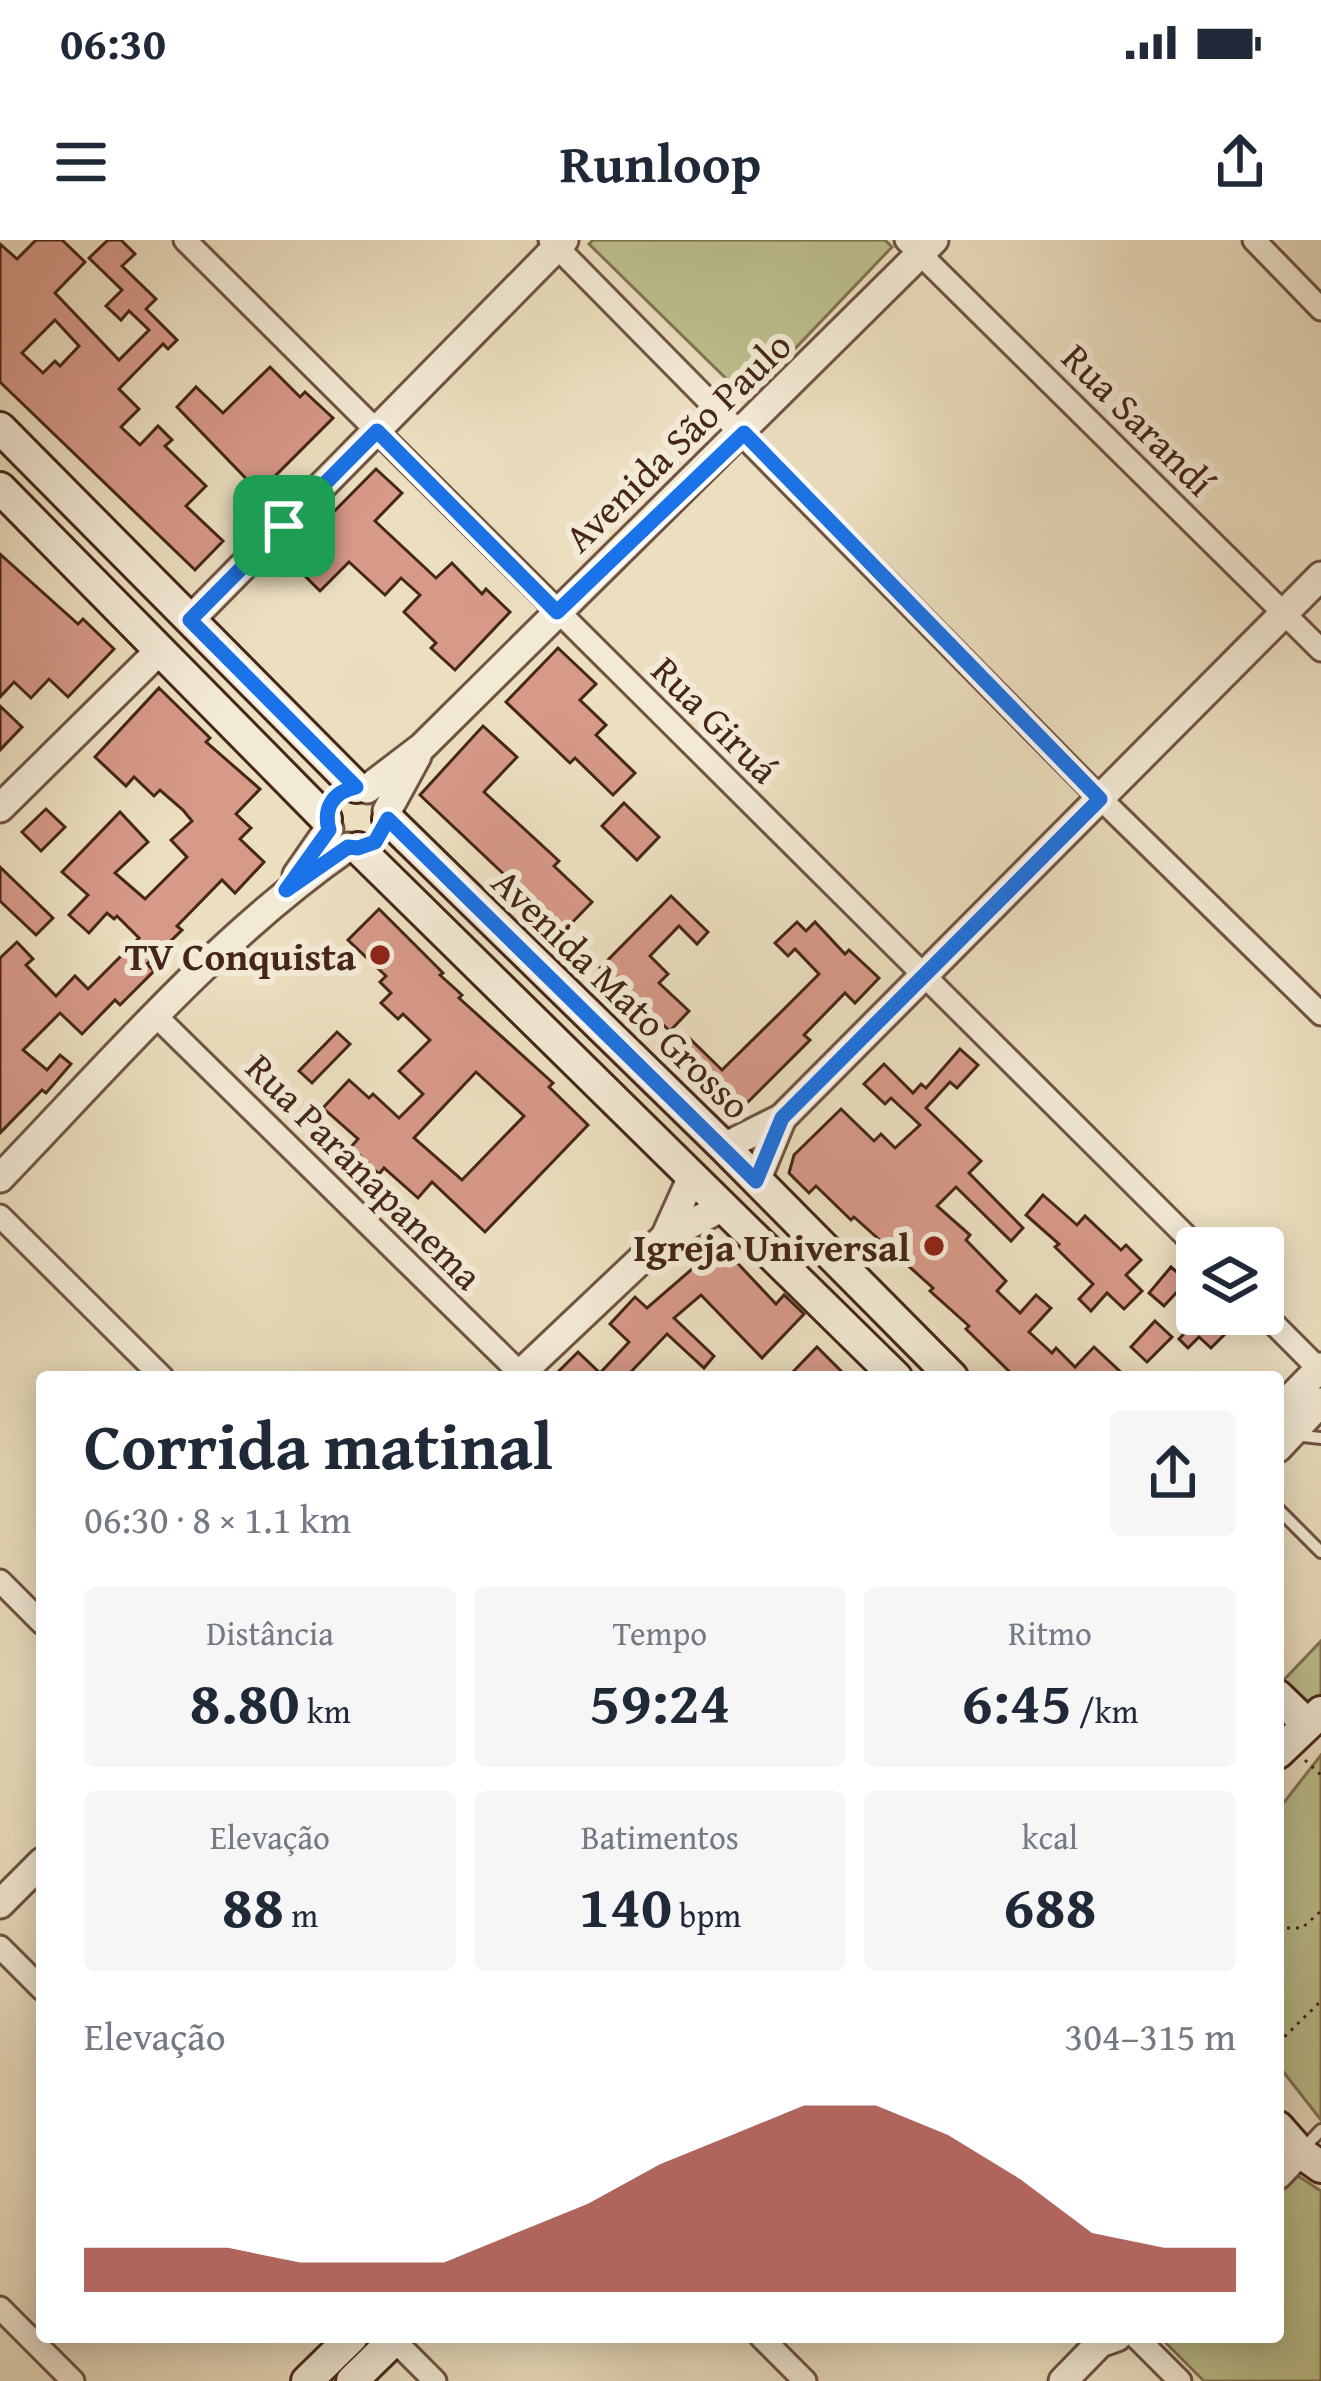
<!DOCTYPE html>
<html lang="pt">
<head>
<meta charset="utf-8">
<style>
  :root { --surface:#fff; --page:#f6f6f7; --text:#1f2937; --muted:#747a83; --accent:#8f2418 }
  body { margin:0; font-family:"Gentium Book Plus",serif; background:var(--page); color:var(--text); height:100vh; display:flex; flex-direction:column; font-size:45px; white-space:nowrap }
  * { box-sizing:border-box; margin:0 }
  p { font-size:39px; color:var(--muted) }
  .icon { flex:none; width:66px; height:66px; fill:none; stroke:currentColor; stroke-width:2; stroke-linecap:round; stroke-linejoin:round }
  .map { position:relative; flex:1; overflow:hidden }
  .panel { position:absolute; left:36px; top:1131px; width:1248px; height:972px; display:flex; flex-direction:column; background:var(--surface); border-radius:12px; box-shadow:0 6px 30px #0003 }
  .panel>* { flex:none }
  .controls { position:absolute; left:1176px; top:987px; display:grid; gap:24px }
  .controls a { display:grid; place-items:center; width:108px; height:108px; border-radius:12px; background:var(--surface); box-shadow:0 6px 30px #0003; font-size:60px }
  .pin { position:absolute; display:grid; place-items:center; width:102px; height:102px; color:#fff; margin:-51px; border-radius:24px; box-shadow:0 6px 18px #0006 }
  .round { display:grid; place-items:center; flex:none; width:126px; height:126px; border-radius:12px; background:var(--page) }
  .overview { display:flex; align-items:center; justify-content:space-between; height:204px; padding:0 48px }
  h1 { font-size:66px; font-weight:800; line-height:90px }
  .stats { display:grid; grid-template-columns:repeat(3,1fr); gap:18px; height:204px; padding:12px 48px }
  .stats div { display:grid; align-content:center; border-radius:12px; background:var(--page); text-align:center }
  .stats b { font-size:60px; font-weight:800 }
  .stats small { font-size:33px; font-weight:400 }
  .stats p { font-size:33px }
  .chart { height:336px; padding:24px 48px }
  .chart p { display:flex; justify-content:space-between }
  .chart svg { width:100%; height:216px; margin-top:12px; fill:var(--accent); opacity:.7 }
  .status { display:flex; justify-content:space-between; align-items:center; height:84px; padding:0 60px; background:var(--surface); direction:ltr }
  .status svg { height:33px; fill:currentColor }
  header { display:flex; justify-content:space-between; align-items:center; height:156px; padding:0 48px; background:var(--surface); font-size:54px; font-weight:800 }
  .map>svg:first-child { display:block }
  .green { fill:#bdc08e; stroke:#827353; stroke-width:3 }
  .building { fill:#d79988; stroke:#462618; stroke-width:3; fill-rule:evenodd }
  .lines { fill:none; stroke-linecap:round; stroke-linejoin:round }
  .service-casing { stroke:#705442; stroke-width:16 }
  .minor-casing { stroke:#705442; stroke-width:27 }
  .tertiary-casing { stroke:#705442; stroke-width:33 }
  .secondary-casing { stroke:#462618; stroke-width:36 }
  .path { stroke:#462618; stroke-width:3; stroke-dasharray:3 6; stroke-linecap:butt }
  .service { stroke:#f3ead6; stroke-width:10 }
  .minor { stroke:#f3ead6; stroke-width:21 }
  .tertiary { stroke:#f3ead6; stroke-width:27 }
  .secondary { stroke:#f3ead6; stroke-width:30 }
  .route-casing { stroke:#fff; stroke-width:24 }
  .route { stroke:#1a73e8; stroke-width:15 }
  .poi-dot { fill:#8f2418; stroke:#f3ead6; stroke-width:4.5 }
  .labels { text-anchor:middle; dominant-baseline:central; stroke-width:12; stroke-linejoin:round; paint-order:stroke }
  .street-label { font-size:39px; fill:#462618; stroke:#f3ead6 }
  .poi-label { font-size:39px; font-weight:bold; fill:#462618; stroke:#f3ead6; text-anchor:end }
</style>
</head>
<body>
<div class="status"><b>06:30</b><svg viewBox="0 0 49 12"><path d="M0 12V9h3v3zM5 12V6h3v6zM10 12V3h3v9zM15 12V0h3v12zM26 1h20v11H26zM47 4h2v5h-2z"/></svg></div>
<header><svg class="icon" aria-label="menu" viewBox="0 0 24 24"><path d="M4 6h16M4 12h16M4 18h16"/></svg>Runloop<svg class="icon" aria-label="share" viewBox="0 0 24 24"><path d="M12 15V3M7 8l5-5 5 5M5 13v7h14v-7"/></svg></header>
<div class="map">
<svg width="1321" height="2141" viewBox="0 0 1321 2141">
  <rect width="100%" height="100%" fill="#ecdfc0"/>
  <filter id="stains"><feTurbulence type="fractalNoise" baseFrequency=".00167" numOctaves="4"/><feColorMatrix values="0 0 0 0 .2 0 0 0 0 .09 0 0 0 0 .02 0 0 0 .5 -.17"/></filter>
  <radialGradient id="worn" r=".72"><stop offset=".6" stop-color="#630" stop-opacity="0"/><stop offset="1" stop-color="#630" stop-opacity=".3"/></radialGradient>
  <!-- green -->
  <g class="green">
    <polygon points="593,0 885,0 892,7 747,159 589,4"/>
    <polygon points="1321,1401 1321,1463 1300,1462 1280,1444"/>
    <polygon points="1321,1515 1321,1880 1278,1825 1278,1570"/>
    <polygon points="1295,1934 1321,1951 1321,2141 1204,2141 1160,2097 1278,2097 1278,1951"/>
  </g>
  <!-- building -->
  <g class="building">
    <path d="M36,0H62L85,22L55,53L119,120L149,90L129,71L121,80L106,66L122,50L89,18L108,0H121L135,14L122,26L156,59L146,69L177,100L168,109L163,104L119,149L139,169L121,187L140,205L158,186L172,200L165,206L206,246L186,266L223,301L195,330L0,142V4L17,19ZM55,80L79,106L60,126L55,121L43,133L22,113Z"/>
    <polygon points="270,127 300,157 305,152 333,178 259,252 177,167 196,147 223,173"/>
    <polygon points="376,229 402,253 375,281 436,338 452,323 482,354 486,349 510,372 455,430 431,408 436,403 404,372 420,355 401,338 385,355 349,322 320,351 301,332 298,308"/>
    <polygon points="0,314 78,384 83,379 114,409 68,457 49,439 31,458 14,442 0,457"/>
    <polygon points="558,408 596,444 580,460 606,485 596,495 635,533 613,555 575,518 570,523 506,462"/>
    <polygon points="159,448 210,498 206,502 260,549 236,574 251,588 240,599 264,622 235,653 222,640 177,686 182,690 147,724 154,731 120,765 115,760 82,794 60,773 23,810 47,830 60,815 71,824 46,853 42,850 0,893 0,718 17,702 33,719 26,725 56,756 75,736 88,749 139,698 117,676 114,679 107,673 89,693 69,675 88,655 62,632 120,572 148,602 115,633 145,659 187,617 171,600 192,581 183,570 160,550 154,556 134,537 126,546 95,517"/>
    <polygon points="0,466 22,487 0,510"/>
    <polygon points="483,486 517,517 484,552 559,621 554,626 592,662 564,691 420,555"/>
    <polygon points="624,563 659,597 637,620 602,586"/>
    <polygon points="46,569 65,587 41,611 22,592"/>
    <polygon points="0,627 53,678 36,695 0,661"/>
    <polygon points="671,656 708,692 697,704 679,686 650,716 668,734 659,743 689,771 670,791 600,728"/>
    <path d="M379,669L443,733L440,735L462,755L459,758L553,843L549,847L588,885L485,992L432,942L418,958L384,928L379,934L351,907L358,899L323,868L349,840L369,858L373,854L399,878L423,854L399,831L430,800L403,774L398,779L381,763L391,753L380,742L386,736L348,700ZM476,832L524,876L462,940L414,898Z"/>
    <polygon points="797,682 806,691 815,682 845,714 849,710 879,738 855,763 845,753 804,795 810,800 737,873 668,812 685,794 722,830 781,772 819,734 795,709 788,716 775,703"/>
    <polygon points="337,792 350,804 312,843 299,831"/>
    <polygon points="960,809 978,825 957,848 950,842 926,868 981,921 969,933 1023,988 1011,1001 956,947 937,966 970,995 966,1000 1006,1041 997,1051 1020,1073 1036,1055 1051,1068 1029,1092 1052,1113 1056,1108 1075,1127 1094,1107 1126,1137 1015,1137 966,1089 969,1086 930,1051 933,1048 854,977 851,980 816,946 809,953 789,933 794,915 841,869 874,901 881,894 895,908 920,885 891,858 885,864 864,844 884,824 913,853 921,844 926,848"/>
    <polygon points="1043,955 1077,985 1085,976 1121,1010 1126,1005 1141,1020 1126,1035 1142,1051 1124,1069 1107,1053 1091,1071 1079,1059 1093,1044 1055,1007 1059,1004 1026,975"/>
    <polygon points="710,994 776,1064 784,1055 804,1074 762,1118 701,1055 674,1078 714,1116 704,1128 667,1094 626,1137 553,1137 578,1112 600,1133 629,1102 610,1084 635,1057 647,1068 699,1023 684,1008"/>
    <polygon points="1171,1027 1187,1041 1164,1066 1149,1053"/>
    <polygon points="1203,1074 1222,1074 1234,1085 1211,1108 1199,1097 1188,1108 1179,1099"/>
    <polygon points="1155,1081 1172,1097 1147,1122 1131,1107"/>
    <polygon points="817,1107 847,1137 788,1137"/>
  </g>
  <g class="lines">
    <!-- service casing -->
    <g class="service-casing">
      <g id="service">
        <polyline points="1294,1195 1321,1198"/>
        <polyline points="1278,1269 1321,1312"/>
        <polyline points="1302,1910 1321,1890"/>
      </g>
    </g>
    <!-- minor casing -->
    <g class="minor-casing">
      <g id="minor">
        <polyline points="185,0 1198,1008"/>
        <polyline points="550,0 1101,559 1321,774"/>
        <polyline points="906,0 1321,410"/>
        <polyline points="1254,0 1321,69"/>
        <polyline points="156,776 524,1137"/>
        <polyline points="0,976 162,1137"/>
        <polyline points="1263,1073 1321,1131"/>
        <polyline points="0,1341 42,1383"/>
        <polyline points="0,1707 42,1749"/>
        <polyline points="0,2068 73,2141"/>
        <polyline points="391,2097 435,2141"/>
        <polyline points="761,2097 805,2141"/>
        <polyline points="1136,2097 1180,2141"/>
      </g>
    </g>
    <!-- tertiary casing -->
    <g class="tertiary-casing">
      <g id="tertiary">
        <polyline points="190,380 564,0"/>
        <polyline points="367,549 422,507 934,0"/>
        <polyline points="0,568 160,410"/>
        <polyline points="387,571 417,516"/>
        <polyline points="297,635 329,589"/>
        <polyline points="724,907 782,878 1321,336"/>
        <path d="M0,938C111,823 217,698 348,607"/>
        <polyline points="756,941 782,878"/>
        <polyline points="665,997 692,937"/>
        <polyline points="517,1137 665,997 723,967"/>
        <polyline points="1278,1171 1321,1127"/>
        <polyline points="1278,1208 1321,1162"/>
        <polyline points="0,1664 42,1622"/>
        <polyline points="1278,1935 1300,1912"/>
        <polyline points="1063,2141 1100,2103 1117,2097"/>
      </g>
    </g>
    <!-- secondary casing -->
    <g class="secondary-casing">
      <g id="secondary">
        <polyline points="0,188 356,547"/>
        <polyline points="0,248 326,579"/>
        <polyline points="388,579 724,907 952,1137"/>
        <polyline points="358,608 896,1137"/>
        <polyline points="1278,1456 1306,1483"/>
        <polyline points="1278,1513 1321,1472"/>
        <polyline points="1278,1887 1300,1912 1321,1927"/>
        <polyline points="307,2141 352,2097"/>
        <polyline points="352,2141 397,2097"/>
      </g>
    </g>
    <!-- path -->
    <g class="path">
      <polyline points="1305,1520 1321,1535"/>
      <polyline points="1278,1688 1302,1688 1321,1671"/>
      <polyline points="1278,1803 1321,1761"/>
    </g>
    <!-- service -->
    <use href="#service" class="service"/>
    <!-- minor -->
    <use href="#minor" class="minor"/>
    <!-- tertiary -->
    <use href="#tertiary" class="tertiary"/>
    <!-- secondary -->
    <use href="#secondary" class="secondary"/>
  </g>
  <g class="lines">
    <!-- route casing -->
    <g class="route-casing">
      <path id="route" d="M377,191L557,372L744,193L1100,559L782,878L756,941L388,579L375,602L358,608L348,607L286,650L329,590C323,568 333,552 356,547L190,380Z"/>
    </g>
    <!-- route -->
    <use href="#route" class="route"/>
  </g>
  <!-- markers -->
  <g class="poi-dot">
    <circle cx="380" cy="715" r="12"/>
    <circle cx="934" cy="1006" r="12"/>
  </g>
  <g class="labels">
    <!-- street labels -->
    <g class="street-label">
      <text transform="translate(1139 179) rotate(45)">Rua Sarandí</text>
      <text transform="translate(677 201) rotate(-44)">Avenida São Paulo</text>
      <text transform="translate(716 479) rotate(45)">Rua Giruá</text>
      <text transform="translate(622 753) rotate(44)">Avenida Mato Grosso</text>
      <text transform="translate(365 931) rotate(45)">Rua Paranapanema</text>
    </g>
    <!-- poi labels -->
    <g class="poi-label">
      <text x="356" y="715">TV Conquista</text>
      <text x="910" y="1006">Igreja Universal</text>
    </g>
  </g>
  <rect width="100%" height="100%" filter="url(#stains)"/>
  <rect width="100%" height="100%" fill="url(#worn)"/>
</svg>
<div class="controls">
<a><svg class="icon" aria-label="layers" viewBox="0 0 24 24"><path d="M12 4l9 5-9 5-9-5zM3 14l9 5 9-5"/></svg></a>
</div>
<div class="pin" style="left:284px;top:286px;background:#1e9e55"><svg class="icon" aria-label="arrive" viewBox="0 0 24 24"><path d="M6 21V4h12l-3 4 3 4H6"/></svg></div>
<section class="panel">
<div class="overview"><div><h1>Corrida matinal</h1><p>06:30 · 8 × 1.1 km</p></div><a class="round"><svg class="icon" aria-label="share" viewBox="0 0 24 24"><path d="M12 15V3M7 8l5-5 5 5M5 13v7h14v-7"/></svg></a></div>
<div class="stats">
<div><p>Distância</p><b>8.80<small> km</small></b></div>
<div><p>Tempo</p><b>59:24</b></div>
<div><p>Ritmo</p><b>6:45<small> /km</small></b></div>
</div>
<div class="stats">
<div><p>Elevação</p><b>88<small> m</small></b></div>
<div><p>Batimentos</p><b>140<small> bpm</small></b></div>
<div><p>kcal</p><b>688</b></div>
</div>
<div class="chart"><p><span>Elevação</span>304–315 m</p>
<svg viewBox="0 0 160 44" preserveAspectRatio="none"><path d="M0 44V35L10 35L20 35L30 38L40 38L50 38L60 32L70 26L80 18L90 12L100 6L110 6L120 12L130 21L140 32L150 35L160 35V44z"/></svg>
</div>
</section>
</div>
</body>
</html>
